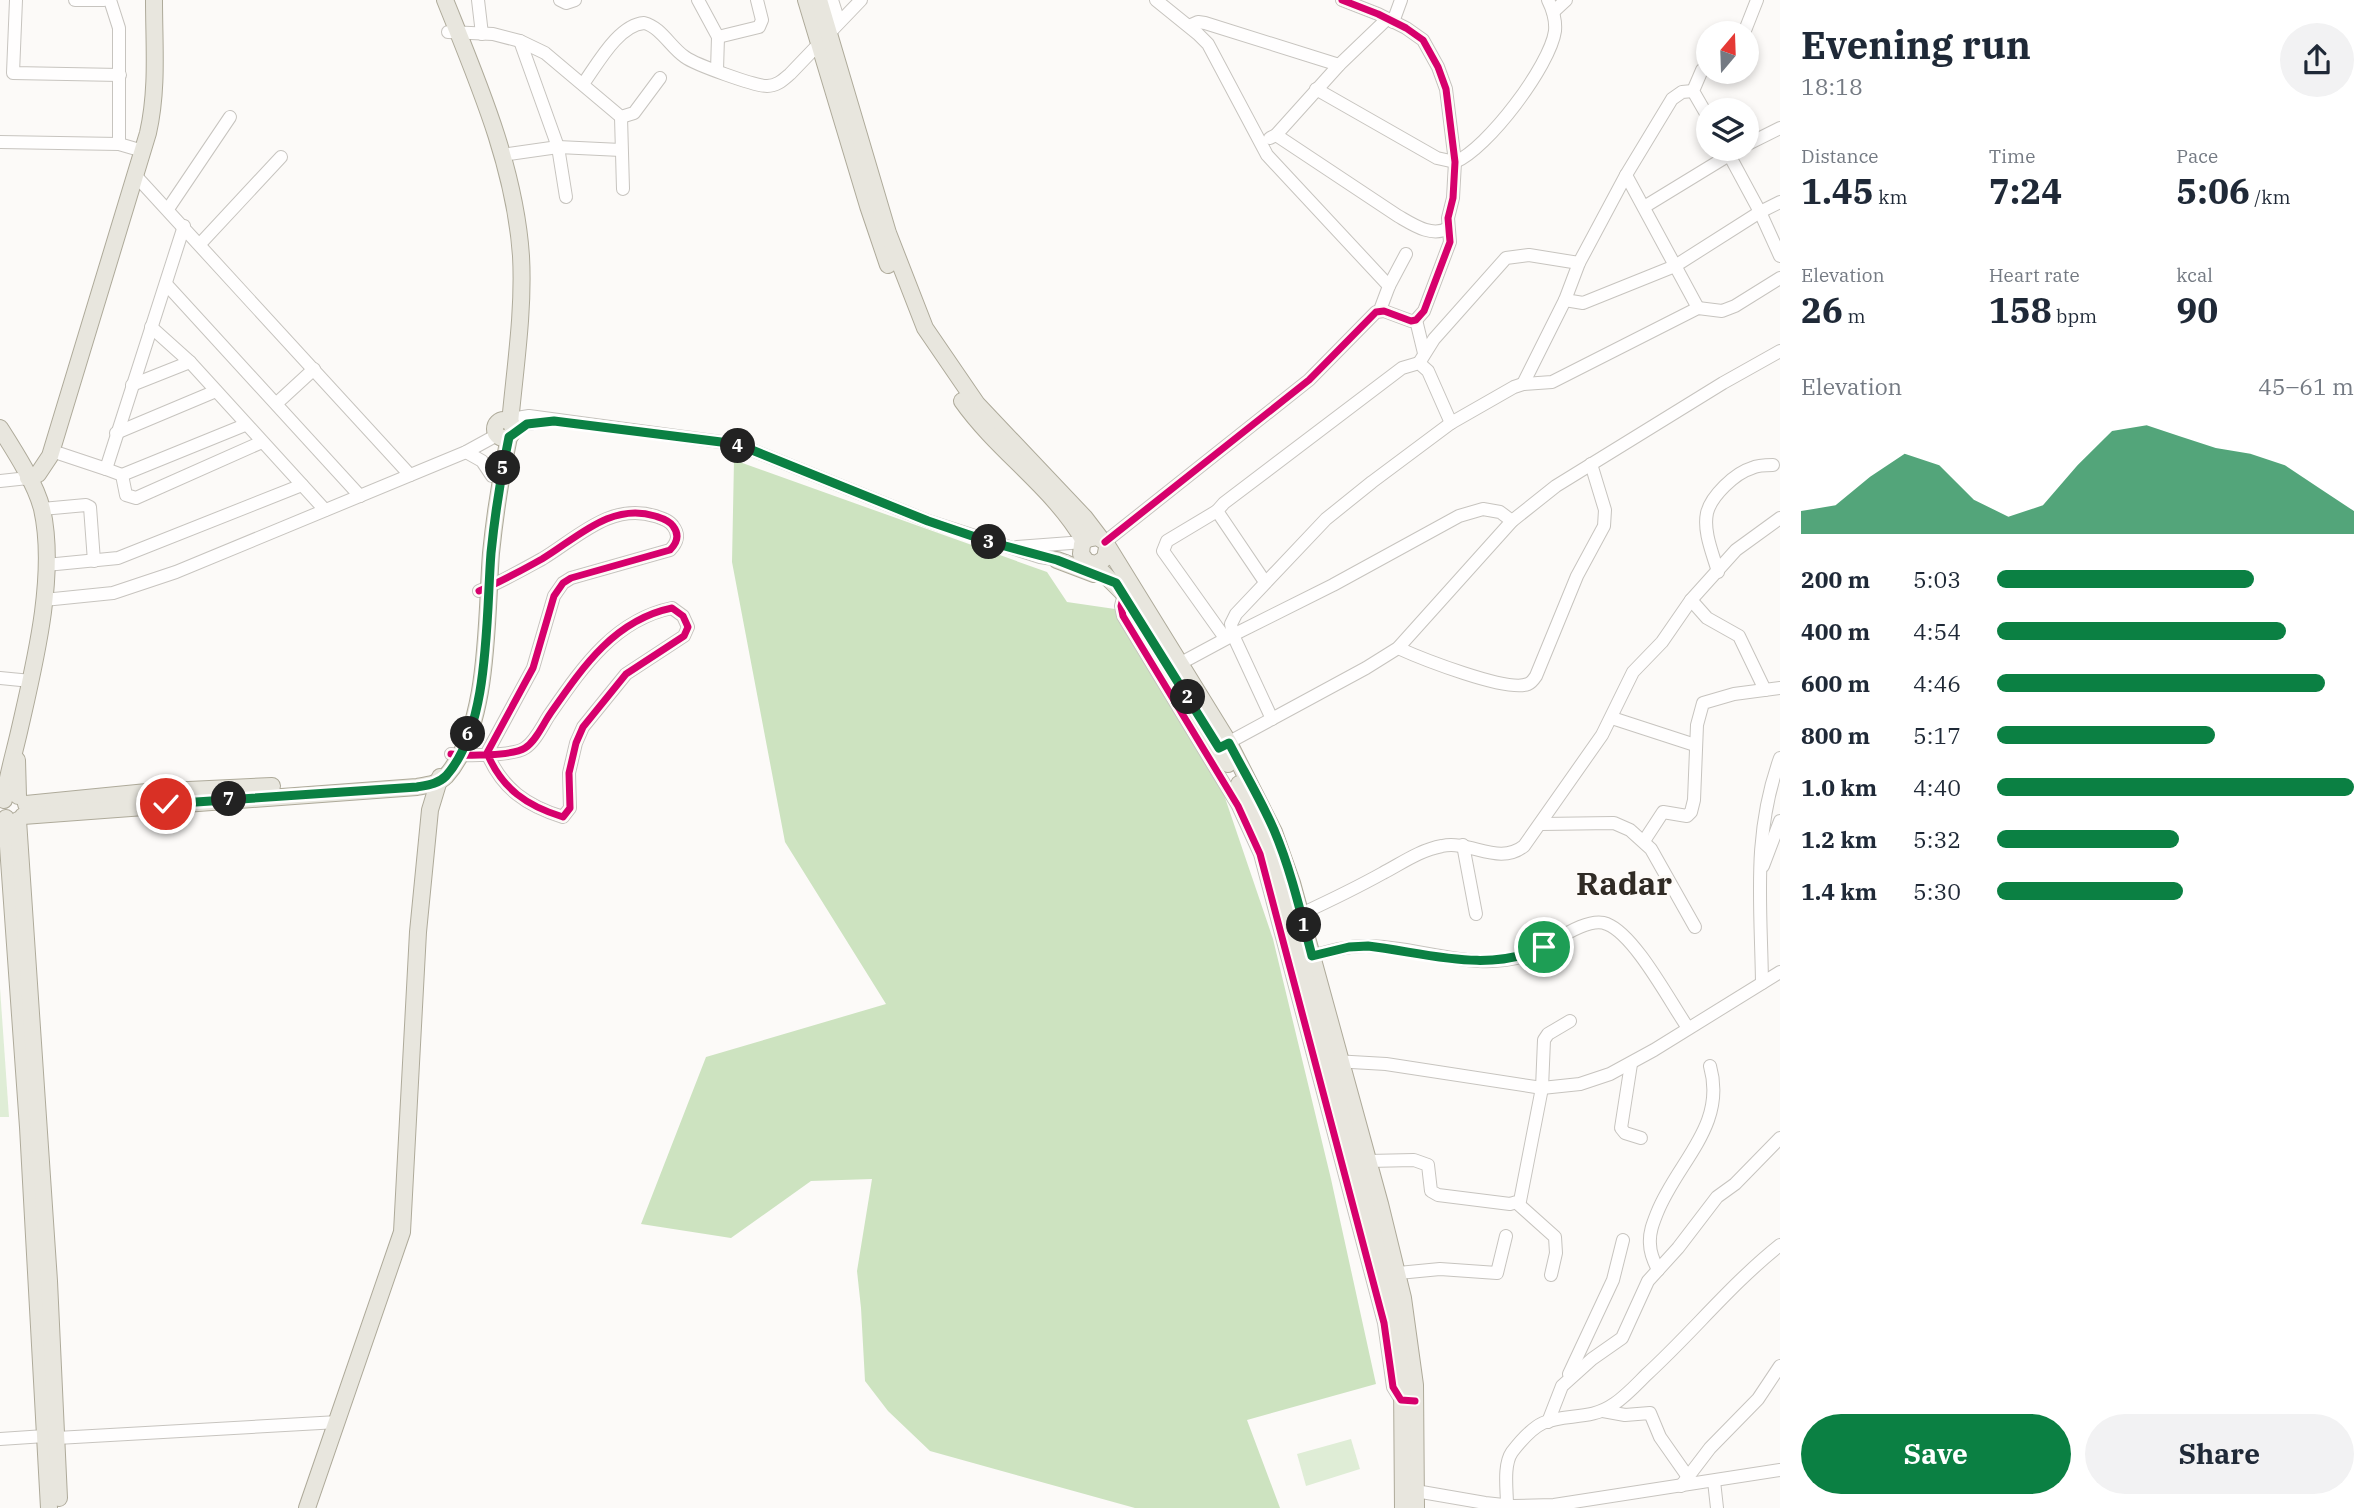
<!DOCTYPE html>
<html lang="en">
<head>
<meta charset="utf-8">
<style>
  :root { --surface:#fff; --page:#f2f2f3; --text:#1f2937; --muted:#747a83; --accent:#0b8043 }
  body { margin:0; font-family:"IBM Plex Serif",serif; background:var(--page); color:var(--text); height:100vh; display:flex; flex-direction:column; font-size:26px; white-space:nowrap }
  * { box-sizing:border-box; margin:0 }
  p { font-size:23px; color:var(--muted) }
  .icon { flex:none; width:38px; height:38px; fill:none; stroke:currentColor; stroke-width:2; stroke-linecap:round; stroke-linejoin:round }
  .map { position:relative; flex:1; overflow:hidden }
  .panel { display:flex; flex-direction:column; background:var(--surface); width:595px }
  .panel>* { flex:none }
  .needle { width:46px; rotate:19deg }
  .fabs { position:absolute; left:1696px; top:21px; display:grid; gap:14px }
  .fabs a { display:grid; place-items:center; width:63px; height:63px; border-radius:50%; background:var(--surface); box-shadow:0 4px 10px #0003; font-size:35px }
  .pin { position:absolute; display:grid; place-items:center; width:60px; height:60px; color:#fff; margin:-30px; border:4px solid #fff; border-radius:50%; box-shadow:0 2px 7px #0007 }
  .km { position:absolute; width:35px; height:35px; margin:-18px; border-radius:50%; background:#222; color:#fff; font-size:19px; line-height:35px; text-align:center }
  .round { display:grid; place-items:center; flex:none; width:74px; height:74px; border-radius:37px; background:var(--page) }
  .summary { display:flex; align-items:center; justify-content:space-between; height:119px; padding:0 21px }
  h1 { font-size:38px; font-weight:800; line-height:52px }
  .metrics { display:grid; grid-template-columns:repeat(3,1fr); gap:10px; height:119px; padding:7px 21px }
  .metrics div { display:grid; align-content:center }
  .metrics b { font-size:35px; font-weight:800 }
  .metrics small { font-size:19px; font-weight:400 }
  .metrics p { font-size:19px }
  .chart { height:196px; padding:14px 21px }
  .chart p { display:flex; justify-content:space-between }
  .chart svg { width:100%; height:126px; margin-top:7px; fill:var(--accent); opacity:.7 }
  .cta { display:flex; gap:14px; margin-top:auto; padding:14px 21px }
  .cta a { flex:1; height:80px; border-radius:42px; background:var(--accent); color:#fff; font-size:28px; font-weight:800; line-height:80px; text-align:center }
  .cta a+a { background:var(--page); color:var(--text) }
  ul { padding:0 21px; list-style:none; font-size:23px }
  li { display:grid; grid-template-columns:112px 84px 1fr; align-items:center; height:52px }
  li i { height:18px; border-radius:9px; background:var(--accent) }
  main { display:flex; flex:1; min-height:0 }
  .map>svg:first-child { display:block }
  .green { fill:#dfedd6 }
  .forest { fill:#cde3c0 }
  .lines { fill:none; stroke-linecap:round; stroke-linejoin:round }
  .minor-casing { stroke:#c7c4bf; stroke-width:14 }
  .major-casing { stroke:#aeaa9a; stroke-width:18 }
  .minor { stroke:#fffefe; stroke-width:12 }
  .major { stroke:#e8e6de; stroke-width:16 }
  .cycleway-casing { stroke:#fdfaf7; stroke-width:11 }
  .cycleway { stroke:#d6006c; stroke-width:7 }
  .route-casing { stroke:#fff; stroke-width:14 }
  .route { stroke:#0b8043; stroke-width:9 }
  .labels { text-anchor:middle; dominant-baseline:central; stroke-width:6; stroke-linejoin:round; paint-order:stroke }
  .district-label { font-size:32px; font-weight:bold; fill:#302b25; stroke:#fdfaf7 }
</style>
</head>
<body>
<main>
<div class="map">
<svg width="1780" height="1508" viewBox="0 0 1780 1508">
  <rect width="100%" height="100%" fill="#fcfaf8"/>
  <!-- green -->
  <g class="green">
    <polygon points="0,988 9,1117 0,1117"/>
    <polygon points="1351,1439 1360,1469 1306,1486 1297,1454"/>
  </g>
  <!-- forest -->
  <polygon class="forest" points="734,460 1047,572 1067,602 1115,609 1220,783 1273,939 1331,1179 1376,1384 1247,1420 1280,1508 1135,1508 930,1451 888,1411 865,1381 861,1308 857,1271 872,1179 811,1181 731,1238 641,1224 706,1057 886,1004 785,842 732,562"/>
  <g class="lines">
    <!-- minor casing -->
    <g class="minor-casing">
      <g id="minor">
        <polyline points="16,0 13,73 120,75"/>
        <polyline points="75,0 104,0"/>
        <polyline points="110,0 119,28 119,144"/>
        <polyline points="478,0 482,34"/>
        <polyline points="560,0 566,3 575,0"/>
        <polyline points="698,0 718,37 717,70"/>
        <polyline points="832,0 839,22"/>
        <polyline points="1156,0 1198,34 1208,44 1267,155 1389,286"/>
        <polyline points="1553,12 1566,0"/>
        <polyline points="1393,22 1401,0"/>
        <polyline points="1189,26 1198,22 1205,23 1339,65"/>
        <polyline points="448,32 493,34 520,41 545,53 621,117 634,113 660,78"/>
        <polyline points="1744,33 1757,0"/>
        <polyline points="718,37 759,27 762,20 757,0"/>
        <polyline points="520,41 558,147 566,197"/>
        <polyline points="1708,65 1702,70 1693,91 1708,117"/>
        <path d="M583,84C597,65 618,25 644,23C661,27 671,48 685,57C696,65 755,86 767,86C777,86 783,80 790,74L861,0"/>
        <path d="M1316,89L1437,158L1455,162C1487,149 1550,66 1555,31C1556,20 1553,10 1548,0"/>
        <polyline points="621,117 623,189"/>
        <path d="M1276,135L1398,216C1412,224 1432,238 1448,228"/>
        <polyline points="1270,138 1276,135 1339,65 1387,19"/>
        <polyline points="0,142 119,144 143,151"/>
        <polyline points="1746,145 1780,128"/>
        <polyline points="1726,149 1760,212 1780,256"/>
        <polyline points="502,155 558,147 621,150"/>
        <polyline points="135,175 410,475"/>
        <polyline points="1626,175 1698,308"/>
        <polyline points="1644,207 1739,149"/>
        <polyline points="168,209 230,117"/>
        <polyline points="200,244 281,157"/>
        <polyline points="166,284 360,496"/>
        <polyline points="1565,300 1583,303 1675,266 1760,212 1780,202"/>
        <polyline points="1380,310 1389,286 1406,254"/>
        <polyline points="1416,320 1424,353"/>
        <polyline points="151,327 190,362 325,510"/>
        <polyline points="1419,363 1434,339 1506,258 1529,255 1579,263"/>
        <polyline points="1523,384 1565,300 1579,263 1626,175 1672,99 1682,92 1693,91"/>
        <polyline points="132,385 190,362"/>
        <polyline points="277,403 314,369"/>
        <polyline points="510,423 517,418 529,416 721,442 747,448 928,521 1040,557 1066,561"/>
        <polyline points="116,433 216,391"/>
        <polyline points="512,433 527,424 540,422"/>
        <polyline points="52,451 106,469 184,226"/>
        <polyline points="466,452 482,461 492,476"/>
        <polyline points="106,469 122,475 126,495 136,498 262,442"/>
        <polyline points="122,475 245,425"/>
        <polyline points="0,481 28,478"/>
        <polyline points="42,509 86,505 90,507 94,561"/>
        <polyline points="1217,511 1167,541 1163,551 1225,638"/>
        <polyline points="1105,542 1309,380 1376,312 1384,311 1411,321 1416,320 1424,311 1450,242 1448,218 1453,198 1455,162 1446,89 1438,67 1423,40 1406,28 1378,14 1342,0"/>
        <polyline points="1017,547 1084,542"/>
        <polyline points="46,565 118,558 302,485"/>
        <path d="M1718,572C1713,554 1703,532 1707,513C1711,496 1735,473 1752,468C1758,465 1766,465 1773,465"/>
        <polyline points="1265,582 1217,511 1224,503 1402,368 1419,363 1428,371 1451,423"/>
        <polyline points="1124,594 1121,606 1123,616 1238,806 1260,854 1384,1323 1393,1387 1401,1400 1405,1401"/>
        <polyline points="44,600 113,593 176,572 466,452 497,435"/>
        <polyline points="1691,600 1707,618 1739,636 1765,690"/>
        <path d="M1398,648C1420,658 1508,693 1528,684C1531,683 1534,679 1536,676L1577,576L1604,526L1605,510L1591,464"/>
        <polyline points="1181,663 1233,635 1231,624 1236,614 1326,519 1372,482 1451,423 1514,387 1523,384 1552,382 1698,308 1722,311 1735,306 1780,278"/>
        <polyline points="0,678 31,681"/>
        <polyline points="1612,718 1695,745"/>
        <polyline points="1272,719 1233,635 1333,585 1459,516 1483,509 1500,512 1512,521"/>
        <polyline points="1222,746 1366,668 1398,648 1512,521 1556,486 1723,383 1780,351"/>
        <path d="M451,754C465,756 513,756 525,748C536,741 543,724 550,714C582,668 614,620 672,608L683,616L688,627L684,636L626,674L583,727L576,743L569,773L570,808L563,817C527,806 502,789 487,753L533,668L554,596L563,583L571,578L670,550C677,543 680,535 673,526C669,520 661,518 655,516C611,502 577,538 542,559C522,570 501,582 479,591"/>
        <polyline points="1541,824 1614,823 1630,830 1651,849 1695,927"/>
        <polyline points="1644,841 1663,812 1687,816 1691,812 1694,800 1697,725 1703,703 1734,694 1780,688"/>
        <polyline points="1463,845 1476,914"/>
        <polyline points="1763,866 1780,821"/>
        <path d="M1301,914C1329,901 1356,888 1383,873C1402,863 1420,850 1442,846C1470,840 1499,866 1524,846L1602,735L1633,672L1662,642L1691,600L1736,550L1780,518"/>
        <path d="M1304,959C1324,952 1345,946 1366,946C1421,946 1476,974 1530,954C1549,946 1587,915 1607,924C1635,935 1670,1002 1688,1028"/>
        <path d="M1762,983C1761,903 1752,836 1780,758"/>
        <polyline points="1334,1061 1386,1064 1542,1088 1580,1084 1610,1074 1654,1050 1780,972"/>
        <polyline points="1631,1064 1621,1128 1625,1133 1641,1138"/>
        <polyline points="1368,1161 1414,1160 1428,1165 1431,1191 1438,1195 1510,1204 1520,1201 1542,1088 1544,1040 1548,1034 1570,1021"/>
        <polyline points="1517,1203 1555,1237 1556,1253 1551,1275"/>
        <path d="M1658,1270C1654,1262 1650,1253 1650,1244C1649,1233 1653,1223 1657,1213C1677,1162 1727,1126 1710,1066"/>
        <polyline points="1388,1274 1440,1269 1497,1273 1506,1236"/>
        <polyline points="1569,1374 1613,1280 1623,1240"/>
        <polyline points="1603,1411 1625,1415 1650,1413 1660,1437 1688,1477"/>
        <polyline points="1548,1422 1562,1386 1592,1359 1622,1338 1648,1281 1678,1248 1717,1197 1735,1184 1780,1138"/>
        <polyline points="0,1439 45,1436 57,1438 338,1422"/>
        <polyline points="1714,1481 1717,1508"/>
        <polyline points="1681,1486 1710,1448 1758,1399 1780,1366"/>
        <polyline points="1410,1490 1485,1503 1513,1506 1554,1505 1780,1470"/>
        <path d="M1507,1505C1507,1490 1503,1465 1512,1452C1519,1443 1532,1428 1543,1423C1566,1413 1590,1421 1614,1404C1626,1396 1636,1385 1646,1375C1692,1333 1731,1284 1780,1245"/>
      </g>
    </g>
    <!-- major casing -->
    <g class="major-casing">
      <g id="major">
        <path d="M445,0C478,82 515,167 521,256C524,311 515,368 510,423"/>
        <polyline points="806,0 868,206 888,265"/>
        <polyline points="819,0 888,233 925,328 977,404 1085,518 1101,539"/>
        <path d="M962,401C998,452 1053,487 1084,541"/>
        <circle cx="504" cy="429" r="9"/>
        <path d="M0,428C14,450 36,484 42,509C57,576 34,666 19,732C14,754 7,777 4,800"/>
        <path d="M28,478L38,474L50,456L148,133C158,89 154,45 154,0"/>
        <polyline points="1107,548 1105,558 1097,564 1087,562 1081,554 1082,544 1087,539 1098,537 1105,542 1229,743 1274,832 1292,883 1380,1204 1403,1298 1415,1385 1416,1508"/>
        <polyline points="1057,560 1094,574"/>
        <polyline points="1094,564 1124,594 1228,764"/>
        <polyline points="17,760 18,796"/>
        <polyline points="1239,784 1261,828 1278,875 1393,1309 1402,1383 1403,1508"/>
        <polyline points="26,804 147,792 272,786"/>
        <path d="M23,816L417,787C428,785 438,784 446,776C490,727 486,616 491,553C495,514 501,475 509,437"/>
        <polyline points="6,818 28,1127 49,1508"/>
        <polyline points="18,820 49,1281 59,1498"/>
        <polyline points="307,1508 402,1232 418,932 430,810 440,777"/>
      </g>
    </g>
    <!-- minor -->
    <use href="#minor" class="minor"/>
    <!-- major -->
    <use href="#major" class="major"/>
    <!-- cycleway casing -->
    <g class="cycleway-casing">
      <g id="cycleway">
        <polyline points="1105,542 1309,380 1376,312 1384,311 1411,321 1416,320 1424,311 1450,242 1448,218 1453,198 1455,162 1446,89 1438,67 1423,40 1406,28 1378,14 1342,0"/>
        <polyline points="1124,594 1121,606 1123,616 1238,806 1260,854 1384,1323 1393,1387 1401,1400 1415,1401"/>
        <path d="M451,754C465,756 513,756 525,748C536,741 543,724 550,714C582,668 614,620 672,608L683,616L688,627L684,636L626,674L583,727L576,743L569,773L570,808L563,817C527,806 502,789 487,753L533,668L554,596L563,583L571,578L670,550C677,543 680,535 673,526C669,520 661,518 655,516C611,502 577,538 542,559C522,570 501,582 479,591"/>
      </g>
    </g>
    <!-- cycleway -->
    <use href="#cycleway" class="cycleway"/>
  </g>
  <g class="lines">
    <!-- route casing -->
    <g class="route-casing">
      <path id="route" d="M166,804L417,787C428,785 438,784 446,776C490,727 486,616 491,553C495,514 501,475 509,437L527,424L554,421L721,442L747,448L928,521L990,542L1057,560L1116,583L1219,748L1229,743C1244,772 1261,800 1274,830C1291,870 1301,914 1312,956L1349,947L1368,946C1427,953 1488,974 1544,947"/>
    </g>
    <!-- route -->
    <use href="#route" class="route"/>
  </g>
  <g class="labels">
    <!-- district labels -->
    <g class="district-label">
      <text x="1624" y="883">Radar</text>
    </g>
  </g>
</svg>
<div class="fabs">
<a><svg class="needle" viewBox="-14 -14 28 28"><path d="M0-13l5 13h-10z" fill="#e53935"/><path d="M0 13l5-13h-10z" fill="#747a83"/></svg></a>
<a><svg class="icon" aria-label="layers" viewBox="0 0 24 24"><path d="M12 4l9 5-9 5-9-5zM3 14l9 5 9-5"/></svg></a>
</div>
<div class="pin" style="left:1544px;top:947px;background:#1e9e55"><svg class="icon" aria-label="arrive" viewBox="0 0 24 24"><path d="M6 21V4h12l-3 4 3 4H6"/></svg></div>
<div class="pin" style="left:166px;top:804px;background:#d93025"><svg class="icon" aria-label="check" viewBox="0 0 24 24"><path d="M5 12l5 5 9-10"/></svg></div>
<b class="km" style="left:1304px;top:925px">1</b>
<b class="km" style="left:1188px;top:697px">2</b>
<b class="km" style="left:989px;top:542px">3</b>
<b class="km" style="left:738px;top:446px">4</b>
<b class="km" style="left:503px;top:468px">5</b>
<b class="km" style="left:468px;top:734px">6</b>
<b class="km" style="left:229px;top:799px">7</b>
</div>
<section class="panel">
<div class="summary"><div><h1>Evening run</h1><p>18:18</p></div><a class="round"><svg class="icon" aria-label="share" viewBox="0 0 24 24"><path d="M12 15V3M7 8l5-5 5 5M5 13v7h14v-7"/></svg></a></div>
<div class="metrics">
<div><p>Distance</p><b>1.45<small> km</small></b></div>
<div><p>Time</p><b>7:24</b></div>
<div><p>Pace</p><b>5:06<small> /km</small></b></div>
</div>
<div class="metrics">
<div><p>Elevation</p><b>26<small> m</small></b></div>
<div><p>Heart rate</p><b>158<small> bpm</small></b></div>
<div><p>kcal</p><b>90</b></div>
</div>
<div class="chart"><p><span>Elevation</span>45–61 m</p>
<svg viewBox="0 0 160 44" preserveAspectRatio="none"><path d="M0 44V36L10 34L20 24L30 16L40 20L50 32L60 38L70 34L80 20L90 8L100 6L110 10L120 14L130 16L140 20L150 28L160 36V44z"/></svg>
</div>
<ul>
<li><b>200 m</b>5:03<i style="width:72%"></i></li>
<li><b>400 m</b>4:54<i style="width:81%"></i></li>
<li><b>600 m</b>4:46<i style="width:92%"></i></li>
<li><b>800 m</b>5:17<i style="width:61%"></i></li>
<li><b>1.0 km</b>4:40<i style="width:100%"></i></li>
<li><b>1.2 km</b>5:32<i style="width:51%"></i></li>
<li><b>1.4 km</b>5:30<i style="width:52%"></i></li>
</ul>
<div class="cta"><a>Save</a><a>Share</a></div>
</section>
</main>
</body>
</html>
